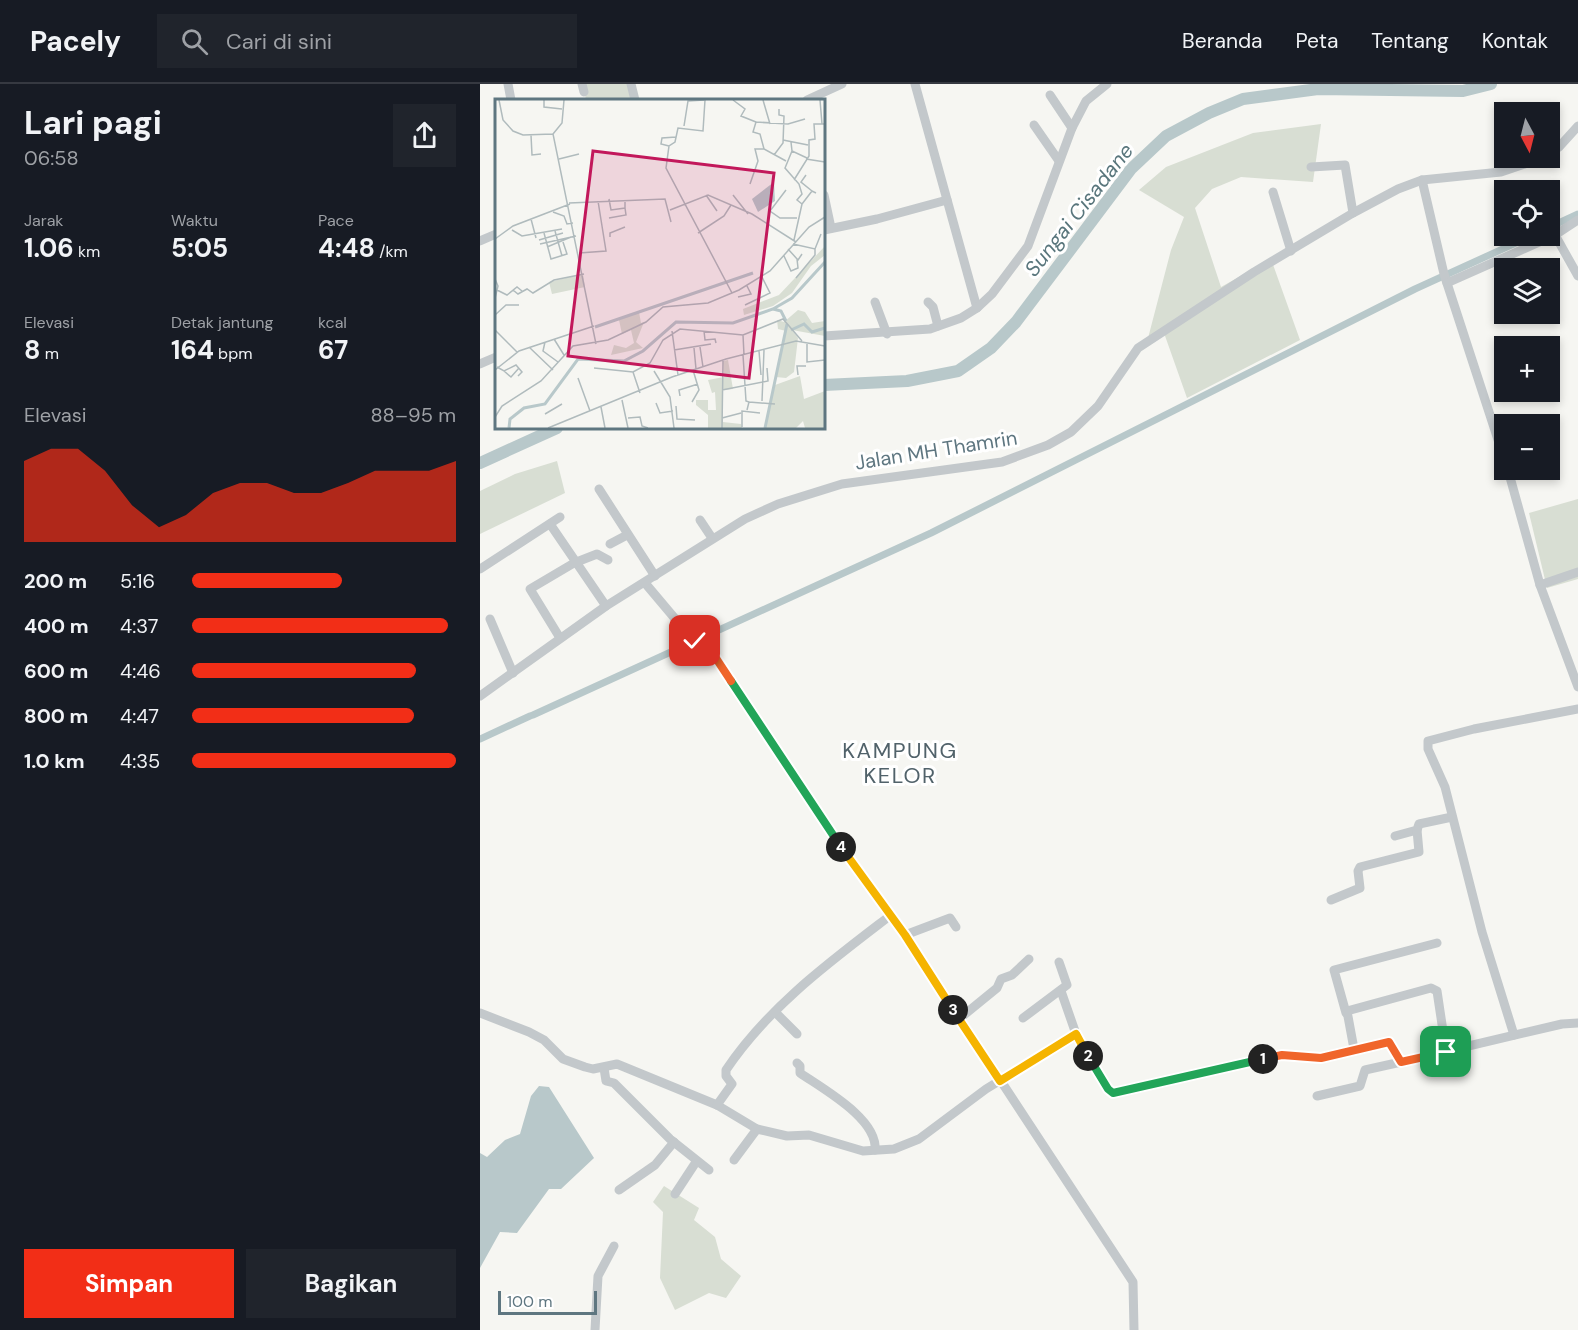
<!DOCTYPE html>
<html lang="id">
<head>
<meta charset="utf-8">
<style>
  :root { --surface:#171b24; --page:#20242c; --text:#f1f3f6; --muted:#9ea1a6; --line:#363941; --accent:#f22e17 }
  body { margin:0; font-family:"DM Sans",sans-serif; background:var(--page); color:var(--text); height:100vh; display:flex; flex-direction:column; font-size:22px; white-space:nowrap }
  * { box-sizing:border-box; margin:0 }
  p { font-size:20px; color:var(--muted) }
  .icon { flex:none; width:33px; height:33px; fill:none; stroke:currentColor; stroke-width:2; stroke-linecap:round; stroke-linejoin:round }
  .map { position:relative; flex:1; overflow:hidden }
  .side { display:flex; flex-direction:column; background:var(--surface); width:480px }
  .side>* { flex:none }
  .needle { width:39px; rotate:173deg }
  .buttons { position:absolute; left:1014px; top:18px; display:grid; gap:12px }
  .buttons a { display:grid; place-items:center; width:66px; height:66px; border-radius:0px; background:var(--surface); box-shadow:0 3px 9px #0003; font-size:30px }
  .scale { position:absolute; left:18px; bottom:15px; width:99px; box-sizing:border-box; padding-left:6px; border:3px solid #5e7680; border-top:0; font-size:16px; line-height:21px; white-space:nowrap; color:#5e7680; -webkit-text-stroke:4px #fff; paint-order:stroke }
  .pin { position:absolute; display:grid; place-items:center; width:51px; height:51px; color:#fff; margin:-26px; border-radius:12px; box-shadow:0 3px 9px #0006 }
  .km { position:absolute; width:30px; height:30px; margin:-15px; border-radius:50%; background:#222; color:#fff; font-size:16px; line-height:30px; text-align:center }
  .round { display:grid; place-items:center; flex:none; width:63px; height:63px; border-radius:0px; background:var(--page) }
  .overview { display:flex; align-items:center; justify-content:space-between; height:102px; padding:0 24px }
  h1 { font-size:33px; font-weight:700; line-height:45px }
  .stats { display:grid; grid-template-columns:repeat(3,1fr); gap:9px; height:102px; padding:6px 24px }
  .stats div { display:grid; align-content:center }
  .stats b { font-size:26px; font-weight:700 }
  .stats small { font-size:16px; font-weight:400 }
  .stats p { font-size:16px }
  .chart { height:168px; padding:12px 24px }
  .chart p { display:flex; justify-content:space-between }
  .chart svg { width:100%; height:108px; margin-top:6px; fill:var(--accent); opacity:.7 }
  .primary-button { display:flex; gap:12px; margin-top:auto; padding:12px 24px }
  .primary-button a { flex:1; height:69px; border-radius:0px; background:var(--accent); color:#fff; font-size:24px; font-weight:700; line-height:69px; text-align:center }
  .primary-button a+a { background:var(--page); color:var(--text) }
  ul { padding:0 24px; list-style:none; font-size:20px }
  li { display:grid; grid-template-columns:96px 72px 1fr; align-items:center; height:45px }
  li i { height:15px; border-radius:8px; background:var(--accent) }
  header { display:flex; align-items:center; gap:36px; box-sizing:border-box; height:84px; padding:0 30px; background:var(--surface); border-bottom:2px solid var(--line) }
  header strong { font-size:28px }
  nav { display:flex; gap:33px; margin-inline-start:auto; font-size:21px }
  .search { width:420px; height:54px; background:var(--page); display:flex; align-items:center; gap:15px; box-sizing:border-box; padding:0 21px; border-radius:0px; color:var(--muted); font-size:22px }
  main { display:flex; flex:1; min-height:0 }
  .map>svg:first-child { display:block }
  .green { fill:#d8ded3 }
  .water { fill:#b8c8ca }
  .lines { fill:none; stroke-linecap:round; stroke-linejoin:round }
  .canal { stroke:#b8c8ca; stroke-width:7 }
  .river { stroke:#b8c8ca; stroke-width:12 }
  .minor { stroke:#c3c8cb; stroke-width:9 }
  .split-1-casing { stroke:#fff; stroke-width:12 }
  .split-2-casing { stroke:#fff; stroke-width:12 }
  .split-3-casing { stroke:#fff; stroke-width:12 }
  .split-4-casing { stroke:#fff; stroke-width:12 }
  .split-5-casing { stroke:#fff; stroke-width:12 }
  .split-6-casing { stroke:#fff; stroke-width:12 }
  .split-1 { stroke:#f0652b; stroke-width:8 }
  .split-2 { stroke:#22a559; stroke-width:8 }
  .split-3 { stroke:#f5b400; stroke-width:8 }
  .split-4 { stroke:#f5b400; stroke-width:8 }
  .split-5 { stroke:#22a559; stroke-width:8 }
  .split-6 { stroke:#f0652b; stroke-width:8 }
  .labels { text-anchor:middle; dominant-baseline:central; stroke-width:6; stroke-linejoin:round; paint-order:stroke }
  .street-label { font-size:20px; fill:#5e7680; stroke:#fff }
  .water-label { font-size:21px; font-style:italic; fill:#59767c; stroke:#fff }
  .quarter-label { font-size:22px; letter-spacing:1.5px; fill:#51626a; stroke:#fff }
  .inset-river { fill:none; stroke:#b8c8ca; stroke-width:3 }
  .inset-road { fill:none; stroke:#b0bbbd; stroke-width:1.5 }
  .view { fill:#c2185b; fill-opacity:0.15; stroke:#c2185b; stroke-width:3 }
  .inset-edge { fill:none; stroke:#5e7680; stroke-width:3 }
</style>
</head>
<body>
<header>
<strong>Pacely</strong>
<div class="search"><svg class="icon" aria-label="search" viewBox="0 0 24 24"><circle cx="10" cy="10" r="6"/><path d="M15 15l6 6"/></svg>Cari di sini</div>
<nav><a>Beranda</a><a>Peta</a><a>Tentang</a><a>Kontak</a></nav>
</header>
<main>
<section class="side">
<div class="overview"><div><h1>Lari pagi</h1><p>06:58</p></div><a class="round"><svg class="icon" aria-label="share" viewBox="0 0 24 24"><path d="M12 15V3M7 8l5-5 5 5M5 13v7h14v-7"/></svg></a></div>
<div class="stats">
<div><p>Jarak</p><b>1.06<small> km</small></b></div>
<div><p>Waktu</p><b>5:05</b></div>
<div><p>Pace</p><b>4:48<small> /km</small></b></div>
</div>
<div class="stats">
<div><p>Elevasi</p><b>8<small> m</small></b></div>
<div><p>Detak jantung</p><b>164<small> bpm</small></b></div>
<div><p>kcal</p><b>67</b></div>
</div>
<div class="chart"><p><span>Elevasi</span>88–95 m</p>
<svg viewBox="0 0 160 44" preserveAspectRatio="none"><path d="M0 44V11L10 6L20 6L30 15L40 29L50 38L60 33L70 24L80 20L90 20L100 24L110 24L120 20L130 15L140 15L150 15L160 11V44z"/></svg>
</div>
<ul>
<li><b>200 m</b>5:16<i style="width:57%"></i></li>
<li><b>400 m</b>4:37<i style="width:97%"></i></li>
<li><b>600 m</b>4:46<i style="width:85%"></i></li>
<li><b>800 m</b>4:47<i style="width:84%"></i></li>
<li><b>1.0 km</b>4:35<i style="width:100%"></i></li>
</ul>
<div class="primary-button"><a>Simpan</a><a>Bagikan</a></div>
</section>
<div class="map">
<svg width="1098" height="1246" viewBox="0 0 1098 1246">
  <rect width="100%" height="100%" fill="#f6f6f2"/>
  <!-- green -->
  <g class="green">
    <polygon points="103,0 152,0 156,16 106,16"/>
    <polygon points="841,40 833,98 761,93 732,105 715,124 741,203 791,175 820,256 707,314 684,249 667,258 691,166 704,133 659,106 686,83 773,49"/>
    <polygon points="77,377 85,409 0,450 0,407 35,390"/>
    <polygon points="1098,415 1098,495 1067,504 1049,429"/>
    <polygon points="184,1102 219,1124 214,1136 235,1153 241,1175 261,1192 246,1214 229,1209 195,1226 180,1194 183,1128 173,1118"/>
  </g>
  <!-- water -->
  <polygon class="water" points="59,1002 69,1003 114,1074 81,1105 69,1105 37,1149 20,1148 0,1184 0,1069 7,1073 25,1056 40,1050 51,1012"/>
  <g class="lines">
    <!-- canal -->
    <g class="canal">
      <polyline points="1070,143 1098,130"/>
      <polyline points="53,631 451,449 935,205 1051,152"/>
      <polyline points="0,655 50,632"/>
    </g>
    <!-- river -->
    <g class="river">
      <polyline points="344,301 427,297 478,287 511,264 536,238 651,85 686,52 729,29 763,15 838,5 983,7 1011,0"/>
      <polyline points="0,379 77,344"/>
    </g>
    <!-- minor -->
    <g class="minor">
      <polyline points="28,0 31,16"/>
      <polyline points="102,0 104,8"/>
      <polyline points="151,0 155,16"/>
      <polyline points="435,0 497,224"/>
      <polyline points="570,11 592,44"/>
      <polyline points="327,16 362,0"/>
      <polyline points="554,41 579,77"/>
      <polyline points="1070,69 1079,63 1098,42"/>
      <polyline points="831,83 865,81 873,129"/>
      <polyline points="942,96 964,190 1024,374"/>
      <polyline points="793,108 811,167"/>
      <polyline points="344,111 351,144"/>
      <polyline points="344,146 397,135 467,116"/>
      <polyline points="1075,151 1098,192"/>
      <polyline points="0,157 16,150"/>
      <polyline points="967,199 1075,151 1098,136"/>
      <polyline points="395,218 407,250"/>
      <polyline points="448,218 453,223 458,242"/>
      <polyline points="344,252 450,245 481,234 497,224 512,210 548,162 592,44 606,17 627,0"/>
      <polyline points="0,280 16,273"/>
      <polyline points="1028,386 1060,501 1098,603"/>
      <polyline points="119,405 175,492"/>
      <polyline points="220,436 232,454"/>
      <polyline points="70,440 126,522"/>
      <polyline points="130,460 147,451"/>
      <polyline points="0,485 80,433"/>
      <polyline points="165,499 213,556 222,553 352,750 425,851 653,1198 654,1246"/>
      <polyline points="1060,501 1098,488"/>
      <polyline points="10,535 33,589"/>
      <polyline points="80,554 50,505 94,479 117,470 128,476"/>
      <polyline points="0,612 126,522 265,435 298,420 362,400 522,378 568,361 591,348 618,322 658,264 774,188 873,129 918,105 942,96 1021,88 1062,74"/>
      <polyline points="915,752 937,746 939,740 972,733"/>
      <polyline points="851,816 880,804 878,787 880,783 939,768 937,746"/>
      <polyline points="425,851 470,834 476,843"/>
      <polyline points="581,907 596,950 628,1005 633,1009 802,971 841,974 909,958 921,978 1082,940 1098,939"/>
      <polyline points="295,928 317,950"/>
      <polyline points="0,929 49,948 64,956 83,975 105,983 113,985 137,980 237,1021 277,1045 307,1052 329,1051 383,1067 414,1065 439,1055 506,1005 596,950"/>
      <polyline points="866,929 854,886 957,859"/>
      <polyline points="543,934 587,901 579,878"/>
      <polyline points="479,935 517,904 521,895 532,891 549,875"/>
      <polyline points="1034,951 1002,848 965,703 948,665 948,657 994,645 1098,625"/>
      <polyline points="874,965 867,927 951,904 957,907 966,967"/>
      <path d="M317,979L320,982V989C343,1005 398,1035 395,1066"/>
      <polyline points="124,984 126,997 134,999 190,1055 229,1086"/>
      <polyline points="837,1012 880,1002 885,986 921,978"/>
      <path d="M237,1021L252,1000L246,992V986C289,922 351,877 411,831"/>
      <polyline points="254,1076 277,1045"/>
      <polyline points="139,1106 175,1081 194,1058"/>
      <polyline points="195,1110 216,1078"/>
      <polyline points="115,1246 118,1192 134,1162"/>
    </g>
  </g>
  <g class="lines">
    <!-- split-1 casing -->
    <g class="split-1-casing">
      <polyline id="split-1" points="783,975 802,971 841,974 909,958 921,978 966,968"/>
    </g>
    <!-- split-2 casing -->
    <g class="split-2-casing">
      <polyline id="split-2" points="608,972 628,1005 633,1009 783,975"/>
    </g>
    <!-- split-3 casing -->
    <g class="split-3-casing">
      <polyline id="split-3" points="473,926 520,997 596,950 608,972"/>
    </g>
    <!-- split-4 casing -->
    <g class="split-4-casing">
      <polyline id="split-4" points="361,763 425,851 473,926"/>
    </g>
    <!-- split-5 casing -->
    <g class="split-5-casing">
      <polyline id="split-5" points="251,597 361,763"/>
    </g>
    <!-- split-6 casing -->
    <g class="split-6-casing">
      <polyline id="split-6" points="215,557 222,553 251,597"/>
    </g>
    <!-- split-1 -->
    <use href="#split-1" class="split-1"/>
    <!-- split-2 -->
    <use href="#split-2" class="split-2"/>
    <!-- split-3 -->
    <use href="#split-3" class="split-3"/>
    <!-- split-4 -->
    <use href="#split-4" class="split-4"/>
    <!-- split-5 -->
    <use href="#split-5" class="split-5"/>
    <!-- split-6 -->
    <use href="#split-6" class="split-6"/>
  </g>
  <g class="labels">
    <!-- street labels -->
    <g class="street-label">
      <text transform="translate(456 366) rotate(-9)">Jalan MH Thamrin</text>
    </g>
    <!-- water labels -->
    <g class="water-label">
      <text transform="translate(599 126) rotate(-52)">Sungai Cisadane</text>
    </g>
    <!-- quarter labels -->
    <g class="quarter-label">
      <text x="420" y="666">KAMPUNG<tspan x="420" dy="25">KELOR</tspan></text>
    </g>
  </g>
  <!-- overview -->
  <g transform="translate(15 15)">
    <rect width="330" height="330" fill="#f6f6f2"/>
    <path d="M330,147V156L316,167L297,194L278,207L249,216L248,210L284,196ZM88,175L90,188L57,195L54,183ZM303,211L310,213L317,224L330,222V237L297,231L303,239L299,273L291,279L281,278L291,232L283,230L282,221L289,223ZM144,213L146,224L149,223L141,243L148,249L116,256L119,246L131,249L139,244L136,231L127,235L124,221ZM233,261L238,290L228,291V323L246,325L247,329H213V316L201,306V301H213V311H221L220,293L217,294L213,281L229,278L228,262ZM305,277L309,300L330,292V329H310L308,322L301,329H270L280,286Z" fill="#d8ded3"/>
    <path d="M279,83L280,102L263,113L257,100Z" fill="#b8c8ca"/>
    <path class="inset-river" d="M278,210L286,212L291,222M100,228L258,174M296,231L309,225L317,233L330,229M14,329L15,320L29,309L50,305L83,260L129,262L148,252L181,223L238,224L278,210L297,199L330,163M270,329L292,225"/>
    <path class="inset-road" d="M4,1L8,21L18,32L28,36L58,35M49,1V8L67,10M69,1L67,24L58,35L101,245M210,1L208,32L183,29L180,43L174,47L171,69L237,194M238,1L250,10L246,17L261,23L258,33L265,35L269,50L291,62M268,1L275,25M325,1L327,25M261,23L293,25L310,20M189,27L193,2L209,1M36,36L37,56L46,55M288,41L313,46M296,43L297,52L312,59M174,47L166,45L167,39L181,38M297,52L290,69L304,85L307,95L302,101L307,105L299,141M279,56L288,44L289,17L284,16V10M64,60L84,55M311,60L330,63M311,76L306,83L317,92M299,81L314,57V41L320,40L319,25H330M255,85L263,62L260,50H269M291,91L275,112L285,119H302M211,96L222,112M238,96L253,115M114,100L116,111L130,109V103M74,104L170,100L176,123M307,105L317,92L321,94M175,111L213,96L257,115L301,143M58,113L69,117L72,125L78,124M114,119L131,116L130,109M36,120L41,139M17,131L27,137L67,130M60,132L67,157M49,134L56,160L72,155L68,143M203,134L229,117L236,106M115,138V134L130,128M0,140L18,127L75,105M44,141L68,134M45,145L81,137M298,145L320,150L326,135M52,148L76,138M293,150L303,161L307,155M84,154L111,152L103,102M289,157L296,172L303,169L302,160M301,179L320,156V150M0,180L3,187L0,199M2,191L12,196L22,188L27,192M18,191L23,195L32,190L38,194L59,181L89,175M243,198L256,195L252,187M250,206L275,194L267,178M0,216L11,206H24M0,231L22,253M177,232L183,276M209,232L210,241L220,240L221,244M248,236L249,256M59,240L69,256M50,243L48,252L63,263M312,245V263L330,261M34,248L58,271M205,248L208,268M199,249L201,270M179,251L216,245M264,252L266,276M248,256L251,302L254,303L252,311M2,268L9,272L21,266L27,273L23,277M99,269L138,273L155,264L168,241L185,230L248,236L288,220L307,242M0,271L24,252L99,227M9,272L16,278L24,269M159,272L175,298L179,329M138,273L145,294M303,276L302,267H311M83,279L95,312M227,291L273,282L272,269M185,297L184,291L203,285M127,301L133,329M267,302L269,251M197,303L204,291L198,271M254,303L280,305M161,304L165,314L178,312M181,307L182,320L200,321M106,308L110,329M50,315L67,305M0,318L7,307L46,282L78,247L113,241L151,223L168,208L213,204L244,191L275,172L314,128L330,118M133,319L145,318L147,327L153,329M227,319L246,314M247,328V312L265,314M53,329L177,278L231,260L301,242L330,247M227,329L228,262"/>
    <path class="view" d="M98,52L279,74L254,279L73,257Z"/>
    <rect width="330" height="330" class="inset-edge"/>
  </g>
</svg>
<div class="buttons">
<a><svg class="needle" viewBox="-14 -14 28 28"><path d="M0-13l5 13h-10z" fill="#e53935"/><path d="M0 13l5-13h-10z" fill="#9ea1a6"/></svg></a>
<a><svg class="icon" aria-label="locate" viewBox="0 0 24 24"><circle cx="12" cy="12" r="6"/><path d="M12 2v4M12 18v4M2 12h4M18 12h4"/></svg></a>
<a><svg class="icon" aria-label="layers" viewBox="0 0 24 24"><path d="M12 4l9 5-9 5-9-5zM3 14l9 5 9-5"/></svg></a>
<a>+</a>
<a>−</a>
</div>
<div class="scale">100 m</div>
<div class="pin" style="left:966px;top:968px;background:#1e9e55"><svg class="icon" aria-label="arrive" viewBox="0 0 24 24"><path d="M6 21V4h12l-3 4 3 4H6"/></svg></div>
<div class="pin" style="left:215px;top:557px;background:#d93025"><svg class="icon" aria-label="check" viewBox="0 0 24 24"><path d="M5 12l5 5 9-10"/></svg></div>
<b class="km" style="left:783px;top:975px">1</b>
<b class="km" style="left:608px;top:972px">2</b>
<b class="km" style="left:473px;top:926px">3</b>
<b class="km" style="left:361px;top:763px">4</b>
</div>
</main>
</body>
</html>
